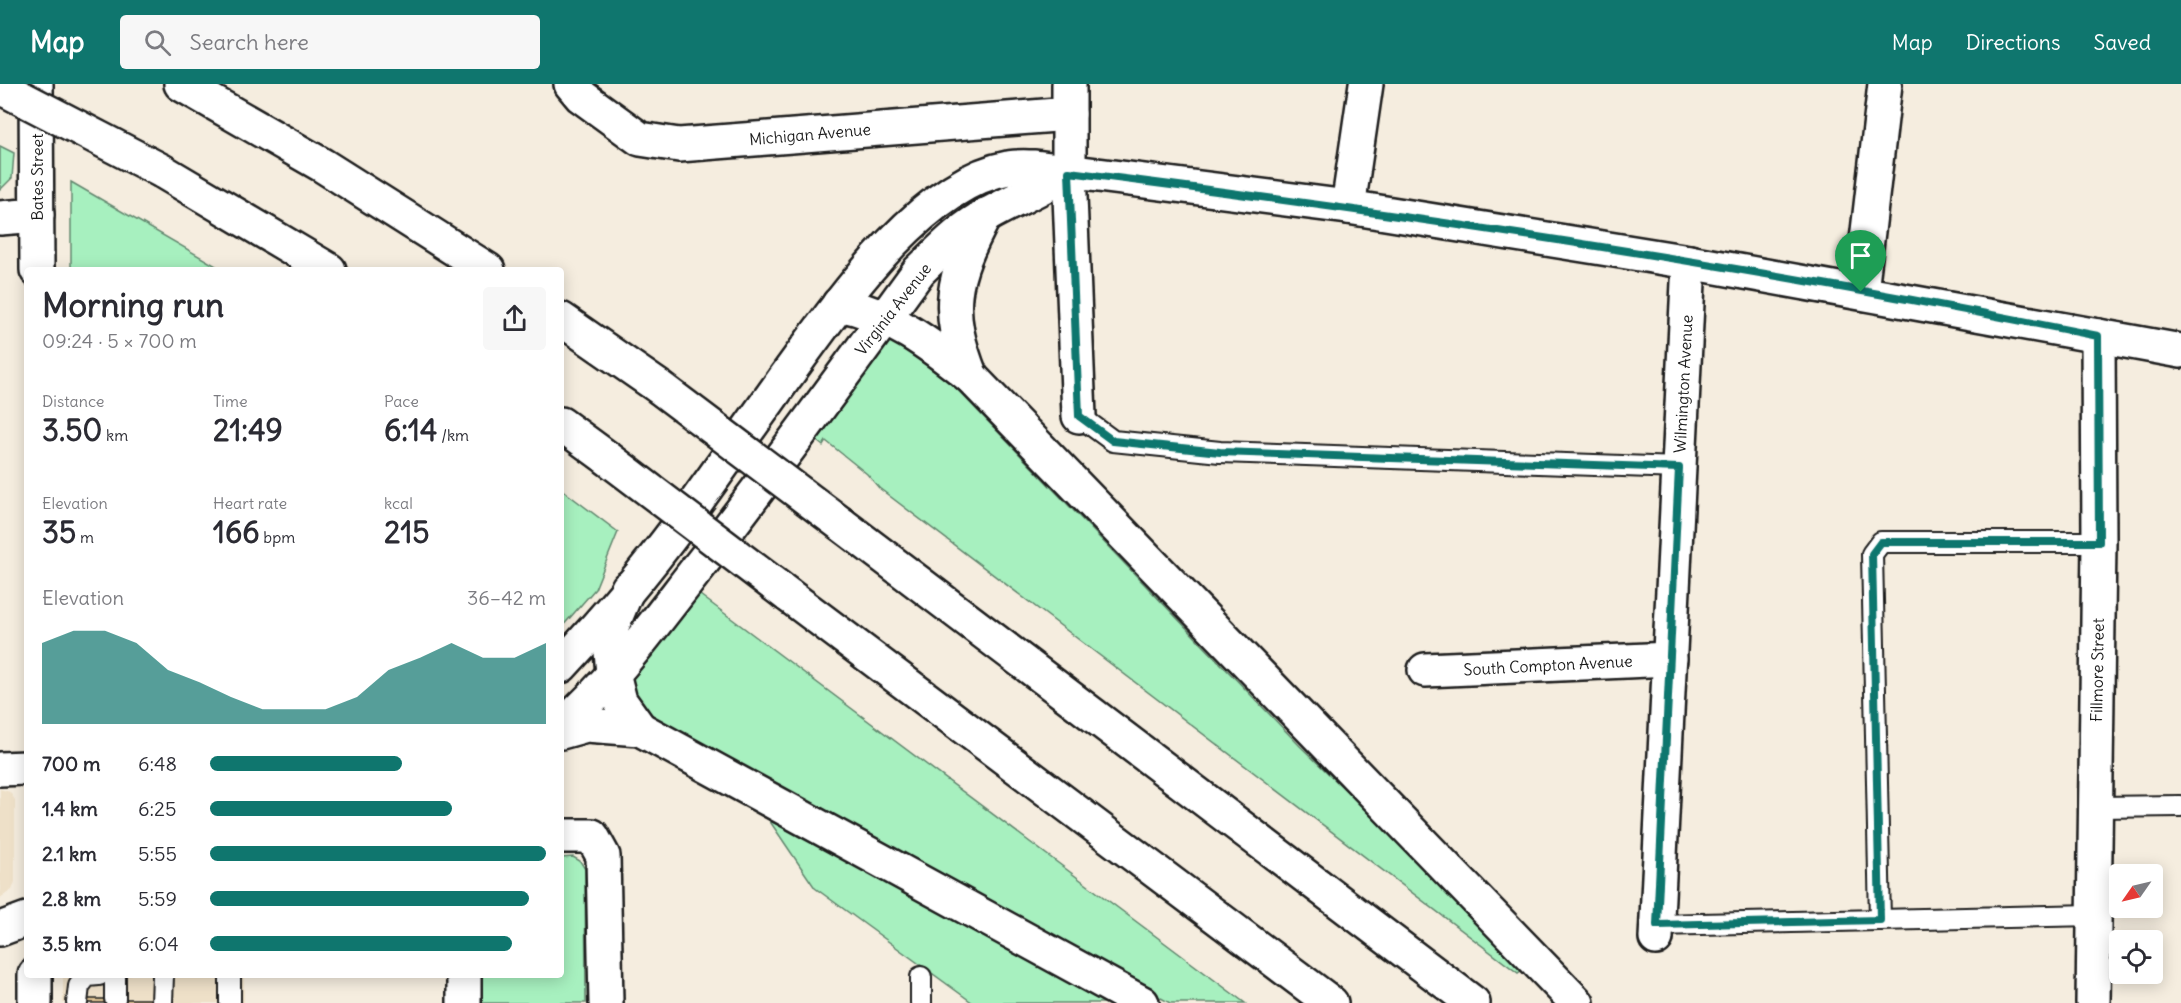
<!DOCTYPE html>
<html lang="en">
<head>
<meta charset="utf-8">
<style>
  :root { --surface:#fff; --page:#f7f7f7; --text:#2b2b33; --muted:#7c7c81; --accent:#0f766e }
  body { margin:0; font-family:Delius,sans-serif; background:var(--page); color:var(--text); height:100vh; display:flex; flex-direction:column; font-size:22px; white-space:nowrap }
  * { box-sizing:border-box; margin:0 }
  p { font-size:20px; color:var(--muted) }
  .icon { flex:none; width:33px; height:33px; fill:none; stroke:currentColor; stroke-width:2; stroke-linecap:round; stroke-linejoin:round }
  .map { position:relative; flex:1; overflow:hidden }
  .panel { position:absolute; left:24px; top:183px; width:540px; height:711px; display:flex; flex-direction:column; background:var(--surface); border-radius:6px; box-shadow:0 3px 15px #0003 }
  .panel>* { flex:none }
  .needle { width:39px; rotate:236deg }
  .tools { position:absolute; left:2109px; top:780px; display:grid; gap:12px }
  .tools a { display:grid; place-items:center; width:54px; height:54px; border-radius:6px; background:var(--surface); box-shadow:0 3px 15px #0003; font-size:30px }
  .pin { position:absolute; display:grid; place-items:center; width:51px; height:51px; color:#fff; margin:-62px -26px; border-radius:50% 50% 50% 0; rotate:-45deg; box-shadow:0 0 6px #0007 }
  .pin .icon { rotate:45deg }
  .round { display:grid; place-items:center; flex:none; width:63px; height:63px; border-radius:6px; background:var(--page) }
  .overview { display:flex; align-items:center; justify-content:space-between; height:102px; padding:0 18px }
  h1 { font-size:33px; font-weight:700; line-height:45px }
  .stats { display:grid; grid-template-columns:repeat(3,1fr); gap:9px; height:102px; padding:6px 18px }
  .stats div { display:grid; align-content:center }
  .stats b { font-size:30px; font-weight:700 }
  .stats small { font-size:16px; font-weight:400 }
  .stats p { font-size:16px }
  .chart { height:168px; padding:12px 18px }
  .chart p { display:flex; justify-content:space-between }
  .chart svg { width:100%; height:108px; margin-top:6px; fill:var(--accent); opacity:.7 }
  ul { padding:0 18px; list-style:none; font-size:20px }
  li { display:grid; grid-template-columns:96px 72px 1fr; align-items:center; height:45px }
  li i { height:15px; border-radius:8px; background:var(--accent) }
  header { display:flex; align-items:center; gap:36px; box-sizing:border-box; height:84px; padding:0 30px; background:var(--accent); color:#fff }
  header strong { font-size:28px }
  nav { display:flex; gap:33px; margin-inline-start:auto; font-size:21px }
  .search { width:420px; height:54px; background:var(--page); display:flex; align-items:center; gap:15px; box-sizing:border-box; padding:0 21px; border-radius:6px; color:var(--muted); font-size:22px }
  .map>svg:first-child { display:block }
  .built { fill:#eee0c8 }
  .green { fill:#a7f0bf; stroke:#62866e; stroke-width:1.5 }
  .building { fill:#dfc293; stroke:#1c1c1c; stroke-width:1.5 }
  .lines { fill:none; stroke-linecap:round; stroke-linejoin:round }
  .lane-casing { stroke:#1c1c1c; stroke-width:24 }
  .street-casing { stroke:#1c1c1c; stroke-width:38 }
  .secondary-casing { stroke:#1c1c1c; stroke-width:38 }
  .highway-casing { stroke:#1c1c1c; stroke-width:38 }
  .lane { stroke:#fff; stroke-width:20 }
  .street { stroke:#fff; stroke-width:33 }
  .secondary { stroke:#fff; stroke-width:33 }
  .highway { stroke:#fff; stroke-width:33 }
  .highway-bridge-casing { stroke:#1c1c1c; stroke-width:38; stroke-linecap:butt }
  .highway-bridge { stroke:#fff; stroke-width:33 }
  .route-casing { stroke:#fff; stroke-width:12 }
  .route { stroke:#0f766e; stroke-width:8 }
  .labels { text-anchor:middle; dominant-baseline:central; stroke-width:5; stroke-linejoin:round; paint-order:stroke }
  .street-label { font-size:16px; fill:#1c1c1c; stroke:#fff }
</style>
</head>
<body>
<header>
<strong>Map</strong>
<div class="search"><svg class="icon" aria-label="search" viewBox="0 0 24 24"><circle cx="10" cy="10" r="6"/><path d="M15 15l6 6"/></svg>Search here</div>
<nav><a>Map</a><a>Directions</a><a>Saved</a></nav>
</header>
<div class="map">
<svg width="2181" height="919" viewBox="0 0 2181 919">
  <rect width="100%" height="100%" fill="#f5eddf"/>
  <filter id="ink" filterUnits="userSpaceOnUse"><feTurbulence type="fractalNoise" baseFrequency=".0167" numOctaves="2"/><feDisplacementMap in="SourceGraphic" scale="12" xChannelSelector="R" yChannelSelector="G"/><feConvolveMatrix kernelMatrix="1 2 1 2 8 2 1 2 1" color-interpolation-filters="sRGB"/></filter>
  <g filter="url(#ink)">
    <!-- built -->
    <g class="built">
      <polygon points="0,705 10,708 15,716 15,798 12,806 0,814"/>
      <rect x="63" y="891" width="181" height="28"/>
    </g>
    <!-- green -->
    <g class="green">
      <polygon points="0,62 14,69 12,94 0,106"/>
      <polygon points="71,98 223,186 71,186"/>
      <polygon points="883,256 898,258 924,271 1300,662 1425,783 1522,886 1518,889 879,404 867,390 826,357 823,362 808,350"/>
      <polygon points="561,405 618,448 595,505 561,544"/>
      <polygon points="692,505 1245,919 1170,919 654,635 642,619 624,589"/>
      <polygon points="769,736 1110,919 973,919 815,804"/>
      <polygon points="573,773 580,777 585,785 586,919 480,919 480,891 561,891 561,774"/>
    </g>
    <!-- building -->
    <rect class="building" x="84" y="915" width="73" height="4"/>
    <g class="lines">
      <!-- lane casing -->
      <g class="lane-casing">
        <g id="lane">
          <polyline points="1079,332 1113,357 1220,368 1679,384"/>
          <polyline points="2096,723 2181,722"/>
          <polyline points="1880,836 1872,470 1881,458 2099,458"/>
          <polyline points="1657,841 2094,831"/>
          <polyline points="115,891 115,915"/>
          <polyline points="230,891 230,919"/>
          <polyline points="921,893 921,919"/>
          <polyline points="77,919 79,902 87,892 99,891"/>
          <polyline points="162,919 163,891"/>
        </g>
      </g>
      <!-- street casing -->
      <g class="street-casing">
        <g id="street">
          <polyline points="571,0 581,12 640,55 679,61 1069,30"/>
          <polyline points="1069,88 1079,332"/>
          <polyline points="1348,123 1366,0"/>
          <polyline points="1861,208 1885,0"/>
          <polyline points="1425,586 1670,575"/>
          <polyline points="0,685 27,684"/>
          <polyline points="561,752 592,752 603,772 606,919"/>
          <polyline points="1656,854 1689,178"/>
          <polyline points="464,891 464,919"/>
          <polyline points="2093,919 2099,458 2098,252"/>
        </g>
      </g>
      <!-- secondary casing -->
      <g class="secondary-casing">
        <g id="secondary">
          <polyline points="36,0 37,186"/>
          <polyline points="1069,0 1069,88"/>
          <polyline points="0,134 37,131"/>
          <path d="M561,582C603,537 644,489 681,439C715,391 750,343 784,295C834,227 919,100 1008,84C1017,82 1027,83 1035,83L1348,123L1689,178L2181,267"/>
          <path d="M561,643C613,597 654,540 697,485C773,388 846,287 919,187C940,167 961,144 987,131C1014,116 1042,104 1069,88"/>
          <polyline points="0,845 27,835"/>
          <polyline points="35,919 35,891"/>
        </g>
      </g>
      <!-- highway casing -->
      <g class="highway-casing">
        <g id="highway">
          <polyline points="181,0 322,81 488,186"/>
          <polyline points="162,87 329,186"/>
          <path d="M839,220C891,230 931,261 971,293L1577,919"/>
          <polyline points="561,235 659,303"/>
          <path d="M971,293C944,225 951,195 985,131"/>
          <polyline points="561,340 606,373"/>
          <polyline points="841,440 1473,919"/>
          <polyline points="628,504 612,542 611,568 613,589 620,617 640,645"/>
          <polyline points="788,511 1331,919"/>
          <polyline points="561,648 586,641 640,645 1142,919"/>
        </g>
      </g>
      <!-- lane -->
      <use href="#lane" class="lane"/>
      <!-- street -->
      <use href="#street" class="street"/>
      <!-- secondary -->
      <use href="#secondary" class="secondary"/>
      <!-- highway -->
      <use href="#highway" class="highway"/>
      <!-- highway-bridge casing -->
      <g class="highway-bridge-casing">
        <g id="highway-bridge">
          <polyline points="0,3 162,87"/>
          <polyline points="659,303 841,440"/>
          <polyline points="606,373 788,511"/>
        </g>
      </g>
      <!-- highway-bridge -->
      <use href="#highway-bridge" class="highway-bridge"/>
    </g>
  </g>
  <g class="lines" filter="url(#ink)">
    <!-- route casing -->
    <g class="route-casing">
      <path id="route" d="M1069,88C1414,131 1758,183 2098,252L2099,458H1881L1872,470L1880,836L1657,841L1679,384L1220,368L1113,357L1079,332Z"/>
    </g>
    <!-- route -->
    <use href="#route" class="route"/>
  </g>
  <g class="labels">
    <!-- street labels -->
    <g class="street-label">
      <text transform="translate(810 50) rotate(-5)">Michigan Avenue</text>
      <text transform="translate(37 93) rotate(-90)">Bates Street</text>
      <text transform="translate(893 225) rotate(-52)">Virginia Avenue</text>
      <text transform="translate(1683 300) rotate(-87)">Wilmington Avenue</text>
      <text transform="translate(1548 581) rotate(-3)">South Compton Avenue</text>
      <text transform="translate(2097 586) rotate(-89)">Fillmore Street</text>
    </g>
  </g>
</svg>
<div class="tools">
<a><svg class="needle" viewBox="-14 -14 28 28"><path d="M0-13l5 13h-10z" fill="#e53935"/><path d="M0 13l5-13h-10z" fill="#7c7c81"/></svg></a>
<a><svg class="icon" aria-label="locate" viewBox="0 0 24 24"><circle cx="12" cy="12" r="6"/><path d="M12 2v4M12 18v4M2 12h4M18 12h4"/></svg></a>
</div>
<div class="pin" style="left:1861px;top:208px;background:#1e9e55"><svg class="icon" aria-label="arrive" viewBox="0 0 24 24"><path d="M6 21V4h12l-3 4 3 4H6"/></svg></div>
<section class="panel">
<div class="overview"><div><h1>Morning run</h1><p>09:24 · 5 × 700 m</p></div><a class="round"><svg class="icon" aria-label="share" viewBox="0 0 24 24"><path d="M12 15V3M7 8l5-5 5 5M5 13v7h14v-7"/></svg></a></div>
<div class="stats">
<div><p>Distance</p><b>3.50<small> km</small></b></div>
<div><p>Time</p><b>21:49</b></div>
<div><p>Pace</p><b>6:14<small> /km</small></b></div>
</div>
<div class="stats">
<div><p>Elevation</p><b>35<small> m</small></b></div>
<div><p>Heart rate</p><b>166<small> bpm</small></b></div>
<div><p>kcal</p><b>215</b></div>
</div>
<div class="chart"><p><span>Elevation</span>36–42 m</p>
<svg viewBox="0 0 160 44" preserveAspectRatio="none"><path d="M0 44V11L10 6L20 6L30 11L40 22L50 27L60 33L70 38L80 38L90 38L100 33L110 22L120 17L130 11L140 17L150 17L160 11V44z"/></svg>
</div>
<ul>
<li><b>700 m</b>6:48<i style="width:57%"></i></li>
<li><b>1.4 km</b>6:25<i style="width:72%"></i></li>
<li><b>2.1 km</b>5:55<i style="width:100%"></i></li>
<li><b>2.8 km</b>5:59<i style="width:95%"></i></li>
<li><b>3.5 km</b>6:04<i style="width:90%"></i></li>
</ul>
</section>
</div>
</body>
</html>
